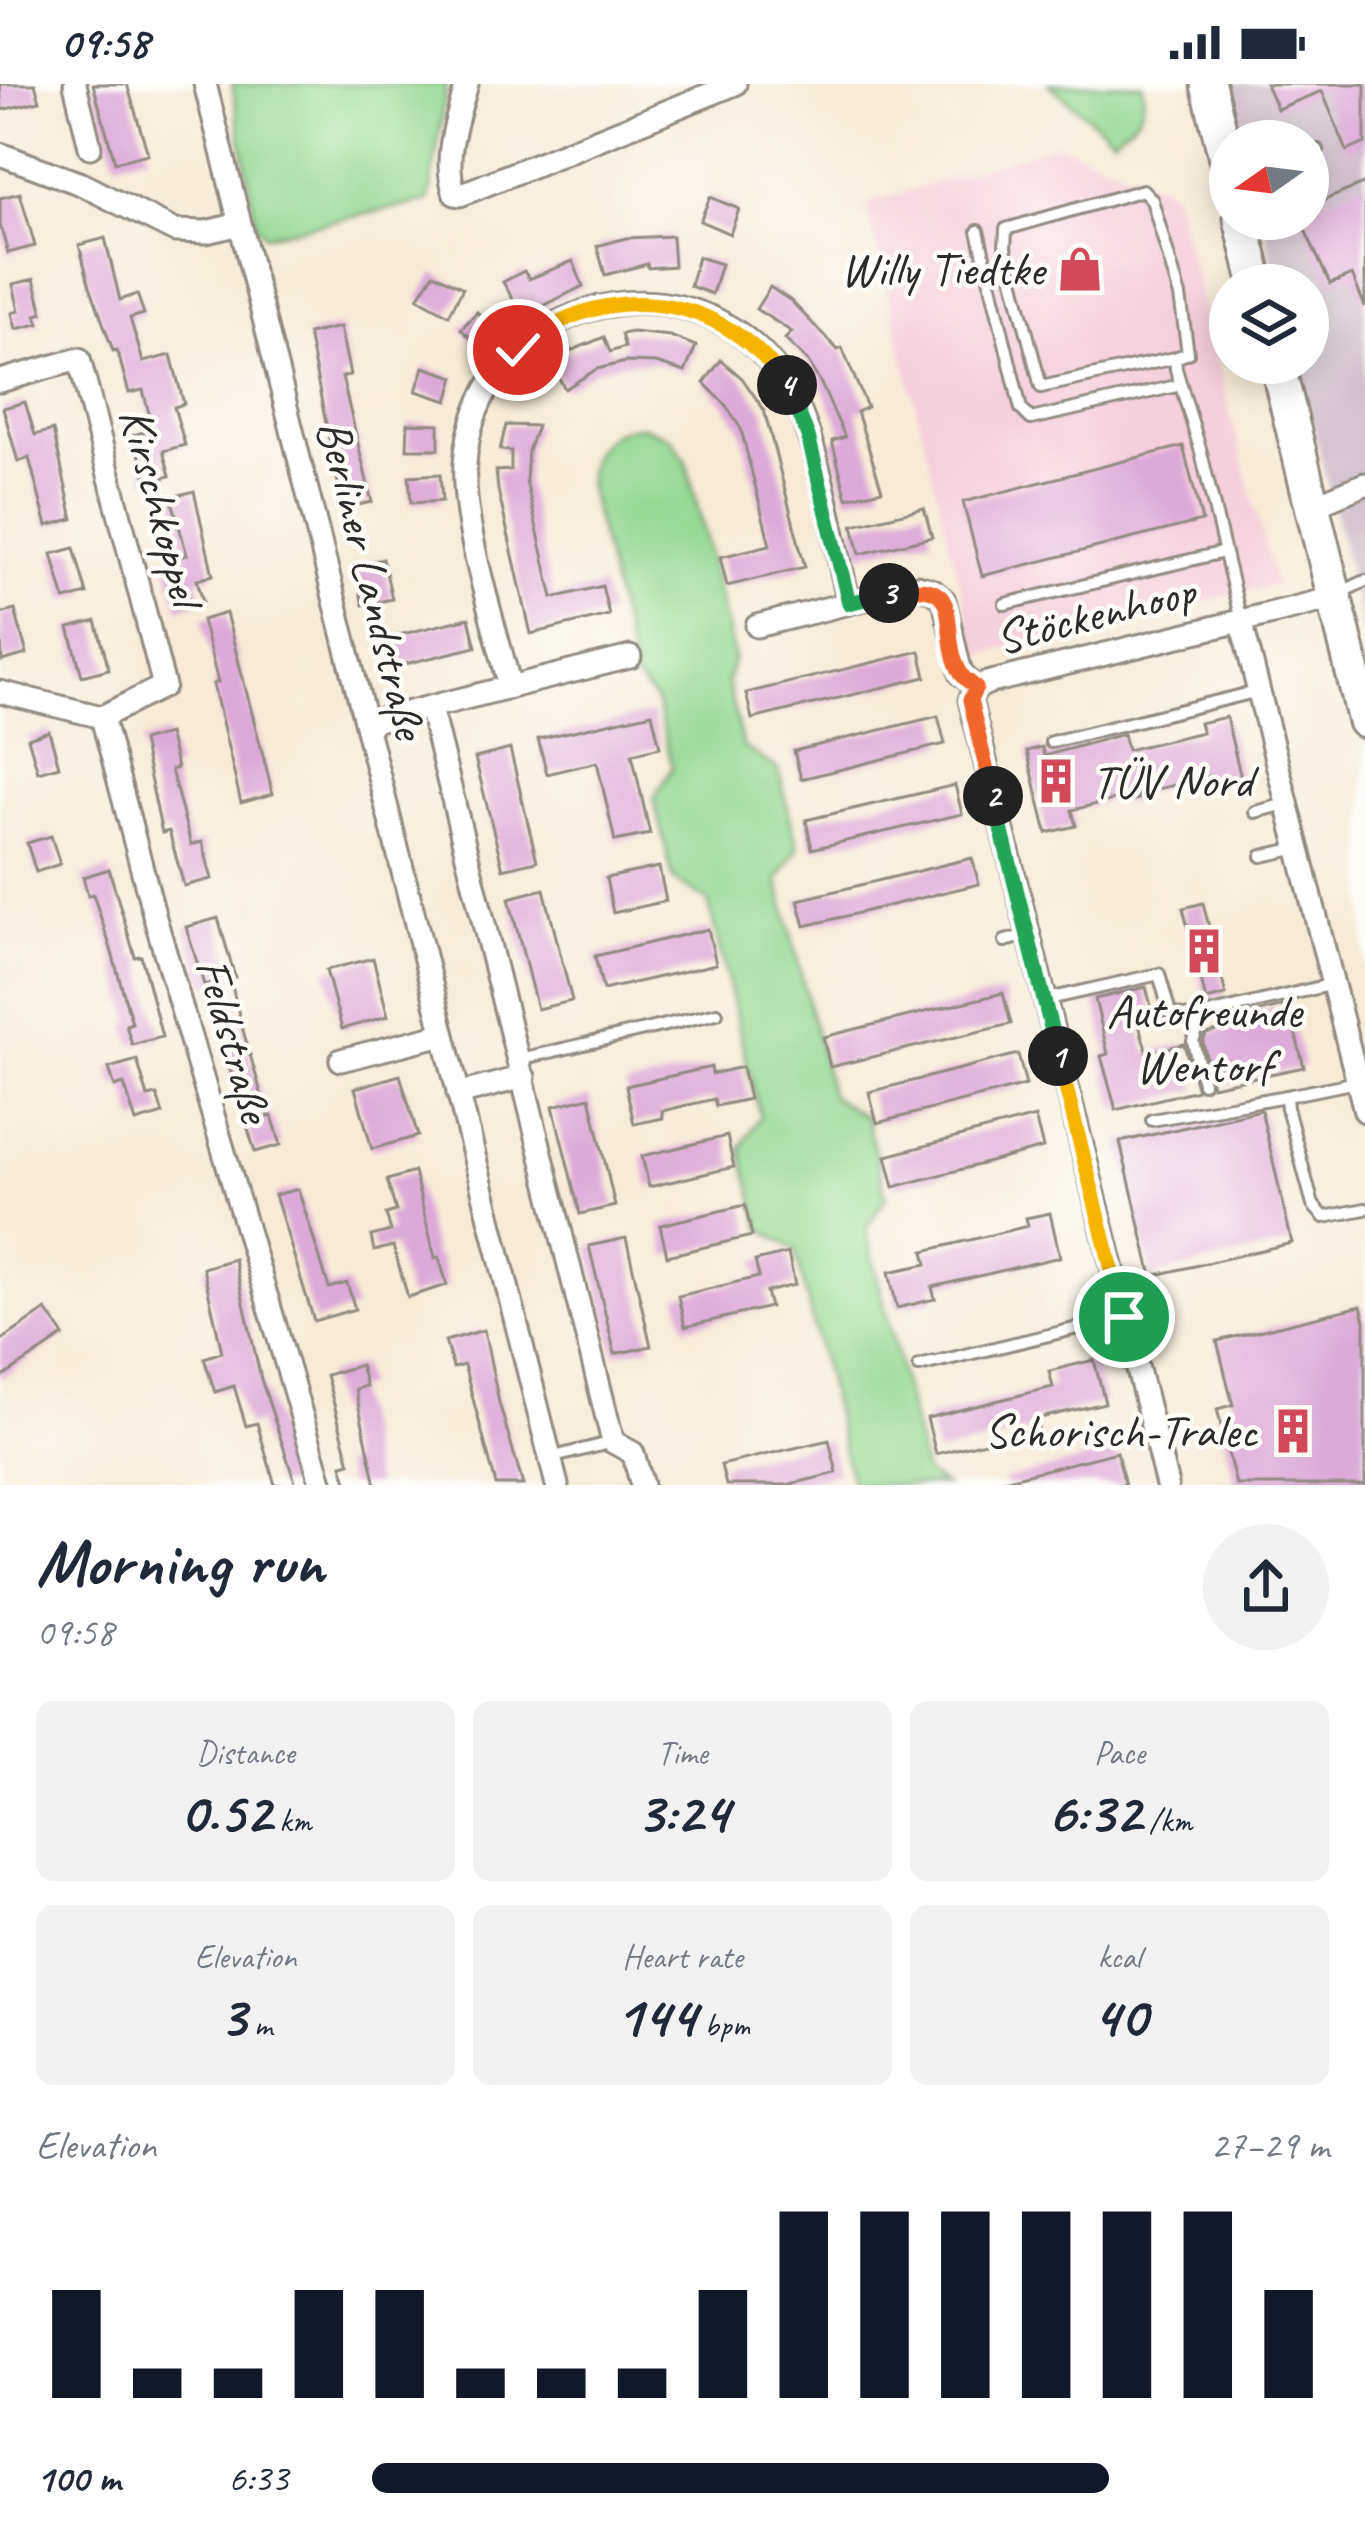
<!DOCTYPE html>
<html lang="en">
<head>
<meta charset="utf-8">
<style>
  :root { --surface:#fff; --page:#f2f2f3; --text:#1f2937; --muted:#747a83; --accent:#111827 }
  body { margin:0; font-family:Caveat,sans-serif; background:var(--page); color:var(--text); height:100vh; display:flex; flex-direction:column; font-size:45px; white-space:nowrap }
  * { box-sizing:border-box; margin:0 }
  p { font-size:39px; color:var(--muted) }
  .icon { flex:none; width:66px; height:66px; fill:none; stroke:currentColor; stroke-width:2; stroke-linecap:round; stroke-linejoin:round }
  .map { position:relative; height:1401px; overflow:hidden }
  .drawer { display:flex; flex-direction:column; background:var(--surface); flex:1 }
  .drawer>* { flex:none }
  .needle { width:78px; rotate:256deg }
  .buttons { position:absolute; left:1209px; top:36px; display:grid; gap:24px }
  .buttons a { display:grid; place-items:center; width:120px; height:120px; border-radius:50%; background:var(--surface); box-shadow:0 6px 30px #0003; font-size:60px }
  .pin { position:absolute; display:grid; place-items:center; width:102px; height:102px; color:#fff; margin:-51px; border:6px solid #fff; border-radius:50%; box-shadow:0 3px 12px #0007 }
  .km { position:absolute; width:60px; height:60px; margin:-30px; border-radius:50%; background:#222; color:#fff; font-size:33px; line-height:60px; text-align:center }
  .round { display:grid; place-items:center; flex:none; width:126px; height:126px; border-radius:63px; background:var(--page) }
  .headline { display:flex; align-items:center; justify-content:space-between; height:204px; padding:0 36px }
  h1 { font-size:66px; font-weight:700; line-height:90px }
  .stats { display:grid; grid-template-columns:repeat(3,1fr); gap:18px; height:204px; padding:12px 36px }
  .stats div { display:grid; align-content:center; border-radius:18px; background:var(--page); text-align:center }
  .stats b { font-size:60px; font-weight:700 }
  .stats small { font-size:33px; font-weight:400 }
  .stats p { font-size:33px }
  .chart { height:336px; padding:24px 36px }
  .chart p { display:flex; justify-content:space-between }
  .chart svg { width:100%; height:216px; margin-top:12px; stroke:var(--accent); stroke-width:6 }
  ul { padding:0 36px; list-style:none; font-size:39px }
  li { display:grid; grid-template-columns:192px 144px 1fr; align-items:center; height:90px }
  li i { height:30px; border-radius:15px; background:var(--accent) }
  .status { display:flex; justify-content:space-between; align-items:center; height:84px; padding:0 60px; background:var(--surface); direction:ltr }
  .status svg { height:33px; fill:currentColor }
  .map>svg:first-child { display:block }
  .built { fill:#f4cfdc }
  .industrial { fill:#d0bdcc }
  .green { fill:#94d993; stroke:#60825f; stroke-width:3 }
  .building { fill:#ddaad7 }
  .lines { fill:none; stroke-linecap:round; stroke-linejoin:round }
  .service-casing { stroke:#918b82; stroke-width:16 }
  .minor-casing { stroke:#918b82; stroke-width:27 }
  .primary-casing { stroke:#918b82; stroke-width:39 }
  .service { stroke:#fff; stroke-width:10 }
  .minor { stroke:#fff; stroke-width:21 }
  .primary { stroke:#fff; stroke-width:33 }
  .split-1-casing { stroke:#fff; stroke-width:24 }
  .split-2-casing { stroke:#fff; stroke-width:24 }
  .split-3-casing { stroke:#fff; stroke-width:24 }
  .split-4-casing { stroke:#fff; stroke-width:24 }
  .split-5-casing { stroke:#fff; stroke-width:24 }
  .split-1 { stroke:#f5b400; stroke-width:15 }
  .split-2 { stroke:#22a559; stroke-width:15 }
  .split-3 { stroke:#f0652b; stroke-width:15 }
  .split-4 { stroke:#22a559; stroke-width:15 }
  .split-5 { stroke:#f5b400; stroke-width:15 }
  .labels { text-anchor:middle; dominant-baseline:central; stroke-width:9; stroke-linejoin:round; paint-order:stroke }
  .poi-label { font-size:48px; fill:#2b2b2b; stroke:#fdfcf7; text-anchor:end }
  .street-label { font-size:48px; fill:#2b2b2b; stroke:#fdfcf7 }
</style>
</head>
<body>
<div class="status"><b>09:58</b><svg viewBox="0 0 49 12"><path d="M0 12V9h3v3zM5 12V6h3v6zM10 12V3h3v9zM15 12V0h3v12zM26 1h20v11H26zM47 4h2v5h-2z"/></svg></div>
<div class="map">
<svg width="1365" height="1401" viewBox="0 0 1365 1401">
  <rect width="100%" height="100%" fill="#fdfcf7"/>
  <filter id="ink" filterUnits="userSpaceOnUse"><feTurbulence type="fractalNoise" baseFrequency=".00833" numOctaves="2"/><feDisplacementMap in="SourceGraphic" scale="24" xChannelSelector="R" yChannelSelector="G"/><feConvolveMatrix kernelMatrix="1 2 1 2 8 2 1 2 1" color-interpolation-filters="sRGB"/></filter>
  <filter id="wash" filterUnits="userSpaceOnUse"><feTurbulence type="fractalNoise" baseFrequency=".004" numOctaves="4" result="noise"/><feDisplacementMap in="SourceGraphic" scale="48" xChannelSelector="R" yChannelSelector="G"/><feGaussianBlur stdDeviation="2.7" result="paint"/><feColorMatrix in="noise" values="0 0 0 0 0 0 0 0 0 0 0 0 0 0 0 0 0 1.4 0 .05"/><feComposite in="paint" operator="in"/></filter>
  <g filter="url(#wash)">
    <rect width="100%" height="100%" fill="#f7ebd8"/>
    <!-- built -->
    <polygon class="built" points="1058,60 1173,106 1275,501 977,571 866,120"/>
    <!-- industrial -->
    <polygon class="industrial" points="1230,0 1365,0 1365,554 1298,279 1308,279 1308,201 1279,201 1262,135 1308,135 1308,57 1243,57"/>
    <!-- green -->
    <g class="green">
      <polygon points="232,0 447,0 429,117 265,151 256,141"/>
      <path d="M1049,0H1143C1147,31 1136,36 1113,54Z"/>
      <path d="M643,342L671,354L686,376L734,573L727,598L743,663L778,685L798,764L778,796L831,1012L866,1034L886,1113L866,1145L925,1389L944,1401H852L795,1166L761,1144L741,1064L760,1032L708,817L673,795L654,715L672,684L656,617L635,595L589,405C584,368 606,343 643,342Z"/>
    </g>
    <g id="blocks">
      <!-- building -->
      <g class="building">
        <polygon points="0,0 35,0 40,17 2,26"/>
        <polygon points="93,0 127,0 148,70 115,78"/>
        <polygon points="1266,0 1365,0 1365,59 1347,67 1322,7 1277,25"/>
        <polygon points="1365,99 1365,223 1352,191 1330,200 1300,135 1308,135 1308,123"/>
        <polygon points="20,109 35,162 8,169 0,141 0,114"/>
        <polygon points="710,113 739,125 730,150 700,137"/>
        <polygon points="672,152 674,182 648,184 647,180 605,191 597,162 626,154"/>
        <polygon points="105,154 120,216 137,210 144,230 130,234 143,278 171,271 184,320 174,323 185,361 163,367 170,392 147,398 134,351 153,345 143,306 129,309 117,266 113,267 89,199 79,161"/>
        <polygon points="698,173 721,180 712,210 690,202"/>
        <polygon points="573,177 583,202 523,232 503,198 524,187 529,195"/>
        <polygon points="434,189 463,204 449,231 418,214"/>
        <polygon points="34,195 43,229 36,231 39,240 16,245 12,229 19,227 13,200"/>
        <polygon points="770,203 791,217 838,266 842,264 867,323 857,328 882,406 847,414 832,357 845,353 821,300 808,278 785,255 792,248 756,225"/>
        <polygon points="477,228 500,251 484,267 461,245"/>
        <polygon points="340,243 350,291 342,293 372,418 343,424 308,250"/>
        <polygon points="632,248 670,252 696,262 685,288 656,279 626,278 597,285 565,305 551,280 561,271 604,253 610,268 625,263 621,250"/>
        <polygon points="721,276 742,294 764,326 805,483 727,502 720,473 770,461 741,345 725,320 704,299"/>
        <polygon points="424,283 455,293 448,317 416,307"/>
        <polygon points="25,318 35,351 53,346 73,435 47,442 29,374 18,378 3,324"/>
        <polygon points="408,339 439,340 439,365 407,365"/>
        <polygon points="506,341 537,342 528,367 526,397 553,514 602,502 609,531 531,550 498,406 496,387 511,386 511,367 500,366"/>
        <polygon points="1183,362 1202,437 982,492 963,418"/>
        <polygon points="440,390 442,417 411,419 409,392"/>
        <polygon points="194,407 213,491 197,496 203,517 179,524 166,477 187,471 171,413"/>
        <polygon points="924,424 932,453 860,470 853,441"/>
        <polygon points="74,464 87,510 65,516 52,470"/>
        <polygon points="383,475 392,515 363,521 354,481"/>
        <polygon points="15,526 27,570 2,577 0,530"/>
        <polygon points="226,529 273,710 241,719 213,600 218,598 202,536"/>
        <polygon points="469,534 476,563 397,582 390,553"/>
        <polygon points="96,537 109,585 82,592 69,544"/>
        <polygon points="920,567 926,593 752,635 746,609"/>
        <polygon points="652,629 660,663 632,670 650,750 615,757 597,678 547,690 538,655"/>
        <polygon points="938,632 945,660 801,695 794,667"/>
        <polygon points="1226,633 1241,694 1213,700 1211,692 1137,710 1139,715 1122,719 1121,714 1072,726 1076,742 1047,749 1027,667 1042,663 1044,672 1123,650 1127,666 1202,648 1199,639"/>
        <polygon points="49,647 59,682 38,688 28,654"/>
        <polygon points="168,650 177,684 171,686 191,761 202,758 212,795 184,802 169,747 162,749 142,657"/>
        <polygon points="510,665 537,777 503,785 475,674"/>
        <polygon points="955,701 962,730 812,765 806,736"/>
        <polygon points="51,752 60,780 36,788 27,759"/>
        <polygon points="972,774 979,800 805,842 798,816"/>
        <polygon points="659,783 666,817 613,829 606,794"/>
        <polygon points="109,785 135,873 141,872 162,953 132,961 126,941 132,939 111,865 93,810 88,812 83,793"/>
        <polygon points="544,805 572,917 537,925 509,814"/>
        <polygon points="1203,819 1226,911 1206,916 1183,824"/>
        <polygon points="218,834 235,893 230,894 242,943 268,1033 272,1032 281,1061 255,1068 224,966 228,964 211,899 204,901 186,843"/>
        <polygon points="708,845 716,880 603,906 595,872"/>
        <polygon points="373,874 388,932 342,945 326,886"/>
        <polygon points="1146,903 1154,933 1138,937 1147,969 1184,960 1197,1006 1116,1026 1101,972 1108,970 1095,915"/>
        <polygon points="1003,909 1011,940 830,983 823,953"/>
        <polygon points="1288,921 1304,983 1212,1002 1203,958 1206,950 1244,940 1242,932"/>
        <polygon points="1018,970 1026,1001 877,1039 869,1008"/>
        <polygon points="137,976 148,1013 157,1011 163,1030 136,1038 124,1000 115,1003 109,984"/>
        <polygon points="711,983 712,990 742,983 749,1015 716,1022 714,1015 662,1027 663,1034 634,1040 626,1002"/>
        <polygon points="400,991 418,1052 372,1065 355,1004"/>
        <polygon points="590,1013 615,1122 580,1130 553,1022"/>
        <polygon points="1261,1026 1292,1159 1152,1192 1120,1058"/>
        <polygon points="1035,1033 1043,1064 894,1103 886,1072"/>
        <polygon points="727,1052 734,1083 649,1103 642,1072"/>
        <polygon points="414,1088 435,1174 439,1173 447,1201 408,1213 393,1162 374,1167 371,1152 391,1147 386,1130 396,1127 387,1096"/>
        <polygon points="298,1105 329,1204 347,1199 355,1225 314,1237 275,1111"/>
        <polygon points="745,1121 752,1152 667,1172 660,1141"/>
        <polygon points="1050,1129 1060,1173 932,1203 935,1215 897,1224 889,1188 927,1180 924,1167 1028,1142 1026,1134"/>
        <polygon points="626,1154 651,1262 615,1270 589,1162"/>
        <polygon points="788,1169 795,1201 766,1208 770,1223 685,1243 678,1212 759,1193 755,1177"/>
        <polygon points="234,1175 261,1295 296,1401 275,1401 257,1339 246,1342 234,1302 215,1308 204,1274 222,1268 203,1184"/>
        <polygon points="1361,1222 1365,1237 1365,1401 1236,1401 1217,1325 1233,1321 1217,1257"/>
        <polygon points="46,1226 64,1252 0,1295 0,1257"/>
        <polygon points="484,1246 499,1319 523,1401 496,1401 464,1281 453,1284 445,1257"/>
        <polygon points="1094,1276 1105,1319 1036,1335 1038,1345 936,1370 927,1334 1053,1303 1049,1287"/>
        <polygon points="360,1281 366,1302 355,1305 376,1401 348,1401 342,1381 350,1379 326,1291"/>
        <polygon points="829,1356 837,1389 787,1401 726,1401 721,1381"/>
        <polygon points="1117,1368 1125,1401 1004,1401 1003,1396"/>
      </g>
    </g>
  </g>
  <g filter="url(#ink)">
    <use href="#blocks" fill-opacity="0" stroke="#918b82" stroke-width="3"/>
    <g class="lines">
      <!-- service casing -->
      <g class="service-casing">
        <g id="service">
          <polyline points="1308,70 1318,66"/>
          <polyline points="978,147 1021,325 1031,335 1181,301"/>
          <polyline points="1175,274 1041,303 1005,164 1006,145 1143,106 1152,116 1180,212 1188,269 1175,274 1176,285 1201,368 1241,537"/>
          <polyline points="1342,508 1365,497"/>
          <polyline points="1005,520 1224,468"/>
          <polyline points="1051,658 1259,607"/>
          <polyline points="1255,728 1286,720"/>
          <polyline points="1262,772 1299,764"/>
          <polyline points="1005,857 1028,851"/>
          <polyline points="1044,916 1159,890 1170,929 1192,934 1333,900"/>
          <polyline points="1202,933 1193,957 1203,999"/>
          <polyline points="520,975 717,929"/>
          <polyline points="1357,998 1286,1012 1287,1024 1313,1121 1324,1133 1365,1125"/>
          <polyline points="1152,1036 1286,1012"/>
          <polyline points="919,1282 1124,1233"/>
          <polyline points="550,1374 613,1358"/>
        </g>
      </g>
      <!-- minor casing -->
      <g class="minor-casing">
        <g id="minor">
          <polyline points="75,0 90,63"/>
          <polyline points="205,0 557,1401"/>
          <path d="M467,0C457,36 442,74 455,110L460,111L735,0"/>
          <polyline points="0,70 81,100 175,147 206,148 240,140"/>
          <polyline points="0,297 79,275 164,602 102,633"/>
          <polyline points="1312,422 1365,400"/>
          <polyline points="1241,537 1365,1027"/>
          <polyline points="757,542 849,519"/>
          <polyline points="510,603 630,573"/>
          <polyline points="0,608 102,633 155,834 322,1401"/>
          <polyline points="430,623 613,1358 633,1369 642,1401"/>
          <path d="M366,639L510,603C495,541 461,441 465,380C475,222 678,160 776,285C818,339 832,451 849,519L917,502L933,507L944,516L961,590L977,604"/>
          <polyline points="341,976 443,950"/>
          <polyline points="458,1010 524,993"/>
          <polyline points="1167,1401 970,616 977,604 987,599 1334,514"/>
        </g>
      </g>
      <!-- primary casing -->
      <g class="primary-casing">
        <g id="primary">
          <polyline points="1208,0 1230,90"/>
          <polyline points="1241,135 1257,201"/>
          <polyline points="1277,279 1365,637"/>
        </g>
      </g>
      <!-- service -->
      <use href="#service" class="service"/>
      <!-- minor -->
      <use href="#minor" class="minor"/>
      <!-- primary -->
      <use href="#primary" class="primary"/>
    </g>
  </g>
  <g class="lines" filter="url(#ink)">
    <!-- split-1 casing -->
    <g class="split-1-casing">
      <polyline id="split-1" points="1058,972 1124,1233"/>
    </g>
    <!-- split-2 casing -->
    <g class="split-2-casing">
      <polyline id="split-2" points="993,712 1058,972"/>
    </g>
    <!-- split-3 casing -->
    <g class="split-3-casing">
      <path id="split-3" d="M889,509C974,488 935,550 962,591C965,596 972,599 976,604L970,616L993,712"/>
    </g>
    <!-- split-4 casing -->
    <g class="split-4-casing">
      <polyline id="split-4" points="787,301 808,352 849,519 889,509"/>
    </g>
    <!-- split-5 casing -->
    <g class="split-5-casing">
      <path id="split-5" d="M518,266C603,192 724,208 787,301"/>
    </g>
    <!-- split-1 -->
    <use href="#split-1" class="split-1"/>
    <!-- split-2 -->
    <use href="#split-2" class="split-2"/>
    <!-- split-3 -->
    <use href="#split-3" class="split-3"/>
    <!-- split-4 -->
    <use href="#split-4" class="split-4"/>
    <!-- split-5 -->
    <use href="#split-5" class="split-5"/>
  </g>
  <!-- icons -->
  <defs>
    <g id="shop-bare" transform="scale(3.6)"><path d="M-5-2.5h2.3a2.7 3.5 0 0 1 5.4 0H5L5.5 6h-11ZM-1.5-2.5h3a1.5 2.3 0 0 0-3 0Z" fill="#d1495b" stroke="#fdfcf7" stroke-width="2.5" paint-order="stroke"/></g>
    <g id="building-bare" transform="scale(3.6)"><path d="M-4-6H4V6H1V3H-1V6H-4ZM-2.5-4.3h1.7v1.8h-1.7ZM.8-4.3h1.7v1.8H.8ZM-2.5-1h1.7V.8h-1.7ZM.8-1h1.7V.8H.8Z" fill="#d1495b" stroke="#fdfcf7" stroke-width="2.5" paint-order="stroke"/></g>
  </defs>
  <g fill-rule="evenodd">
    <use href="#shop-bare" x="1080" y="185"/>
    <use href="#building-bare" x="1056" y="697"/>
    <use href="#building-bare" x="1204" y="867"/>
    <use href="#building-bare" x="1293" y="1347"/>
  </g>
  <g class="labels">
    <!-- poi labels -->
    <g class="poi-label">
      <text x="1044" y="185">Willy Tiedtke</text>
      <text x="1092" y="697" text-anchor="start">TÜV Nord</text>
      <text x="1204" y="927" text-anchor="middle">Autofreunde<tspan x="1204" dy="55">Wentorf</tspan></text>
      <text x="1257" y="1347">Schorisch-Tralec</text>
    </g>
    <!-- street labels -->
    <g class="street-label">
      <text transform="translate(161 422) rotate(75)">Kirschkoppel</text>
      <text transform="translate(372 495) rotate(76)">Berliner Landstraße</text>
      <text transform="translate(1095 530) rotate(-14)">Stöckenhoop</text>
      <text transform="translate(234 956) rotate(74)">Feldstraße</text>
    </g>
  </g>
</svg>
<div class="buttons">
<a><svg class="needle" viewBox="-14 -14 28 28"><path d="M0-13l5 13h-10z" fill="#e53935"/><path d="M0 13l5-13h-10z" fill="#747a83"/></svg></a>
<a><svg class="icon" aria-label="layers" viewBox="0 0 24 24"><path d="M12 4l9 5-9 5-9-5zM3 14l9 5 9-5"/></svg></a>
</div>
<div class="pin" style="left:1124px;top:1233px;background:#1e9e55"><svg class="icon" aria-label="arrive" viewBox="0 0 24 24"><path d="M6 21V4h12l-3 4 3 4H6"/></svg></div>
<div class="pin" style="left:518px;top:266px;background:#d93025"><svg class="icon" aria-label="check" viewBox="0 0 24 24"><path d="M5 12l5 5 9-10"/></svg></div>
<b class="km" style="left:1058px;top:972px">1</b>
<b class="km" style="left:993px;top:712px">2</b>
<b class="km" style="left:889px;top:509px">3</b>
<b class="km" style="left:787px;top:301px">4</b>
</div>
<section class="drawer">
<div class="headline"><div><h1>Morning run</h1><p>09:58</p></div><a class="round"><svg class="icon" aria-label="share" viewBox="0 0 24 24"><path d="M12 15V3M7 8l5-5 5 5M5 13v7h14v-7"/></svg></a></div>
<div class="stats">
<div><p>Distance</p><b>0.52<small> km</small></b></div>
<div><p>Time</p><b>3:24</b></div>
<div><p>Pace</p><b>6:32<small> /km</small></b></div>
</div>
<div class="stats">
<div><p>Elevation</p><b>3<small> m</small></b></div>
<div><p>Heart rate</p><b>144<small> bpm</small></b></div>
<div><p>kcal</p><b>40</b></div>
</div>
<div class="chart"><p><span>Elevation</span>27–29 m</p>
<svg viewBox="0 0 160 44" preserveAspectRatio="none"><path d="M5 44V22M15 44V38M25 44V38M35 44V22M45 44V22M55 44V38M65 44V38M75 44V38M85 44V22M95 44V6M105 44V6M115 44V6M125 44V6M135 44V6M145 44V6M155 44V22"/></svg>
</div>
<ul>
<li><b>100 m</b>6:33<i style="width:77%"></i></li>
</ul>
</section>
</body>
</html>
